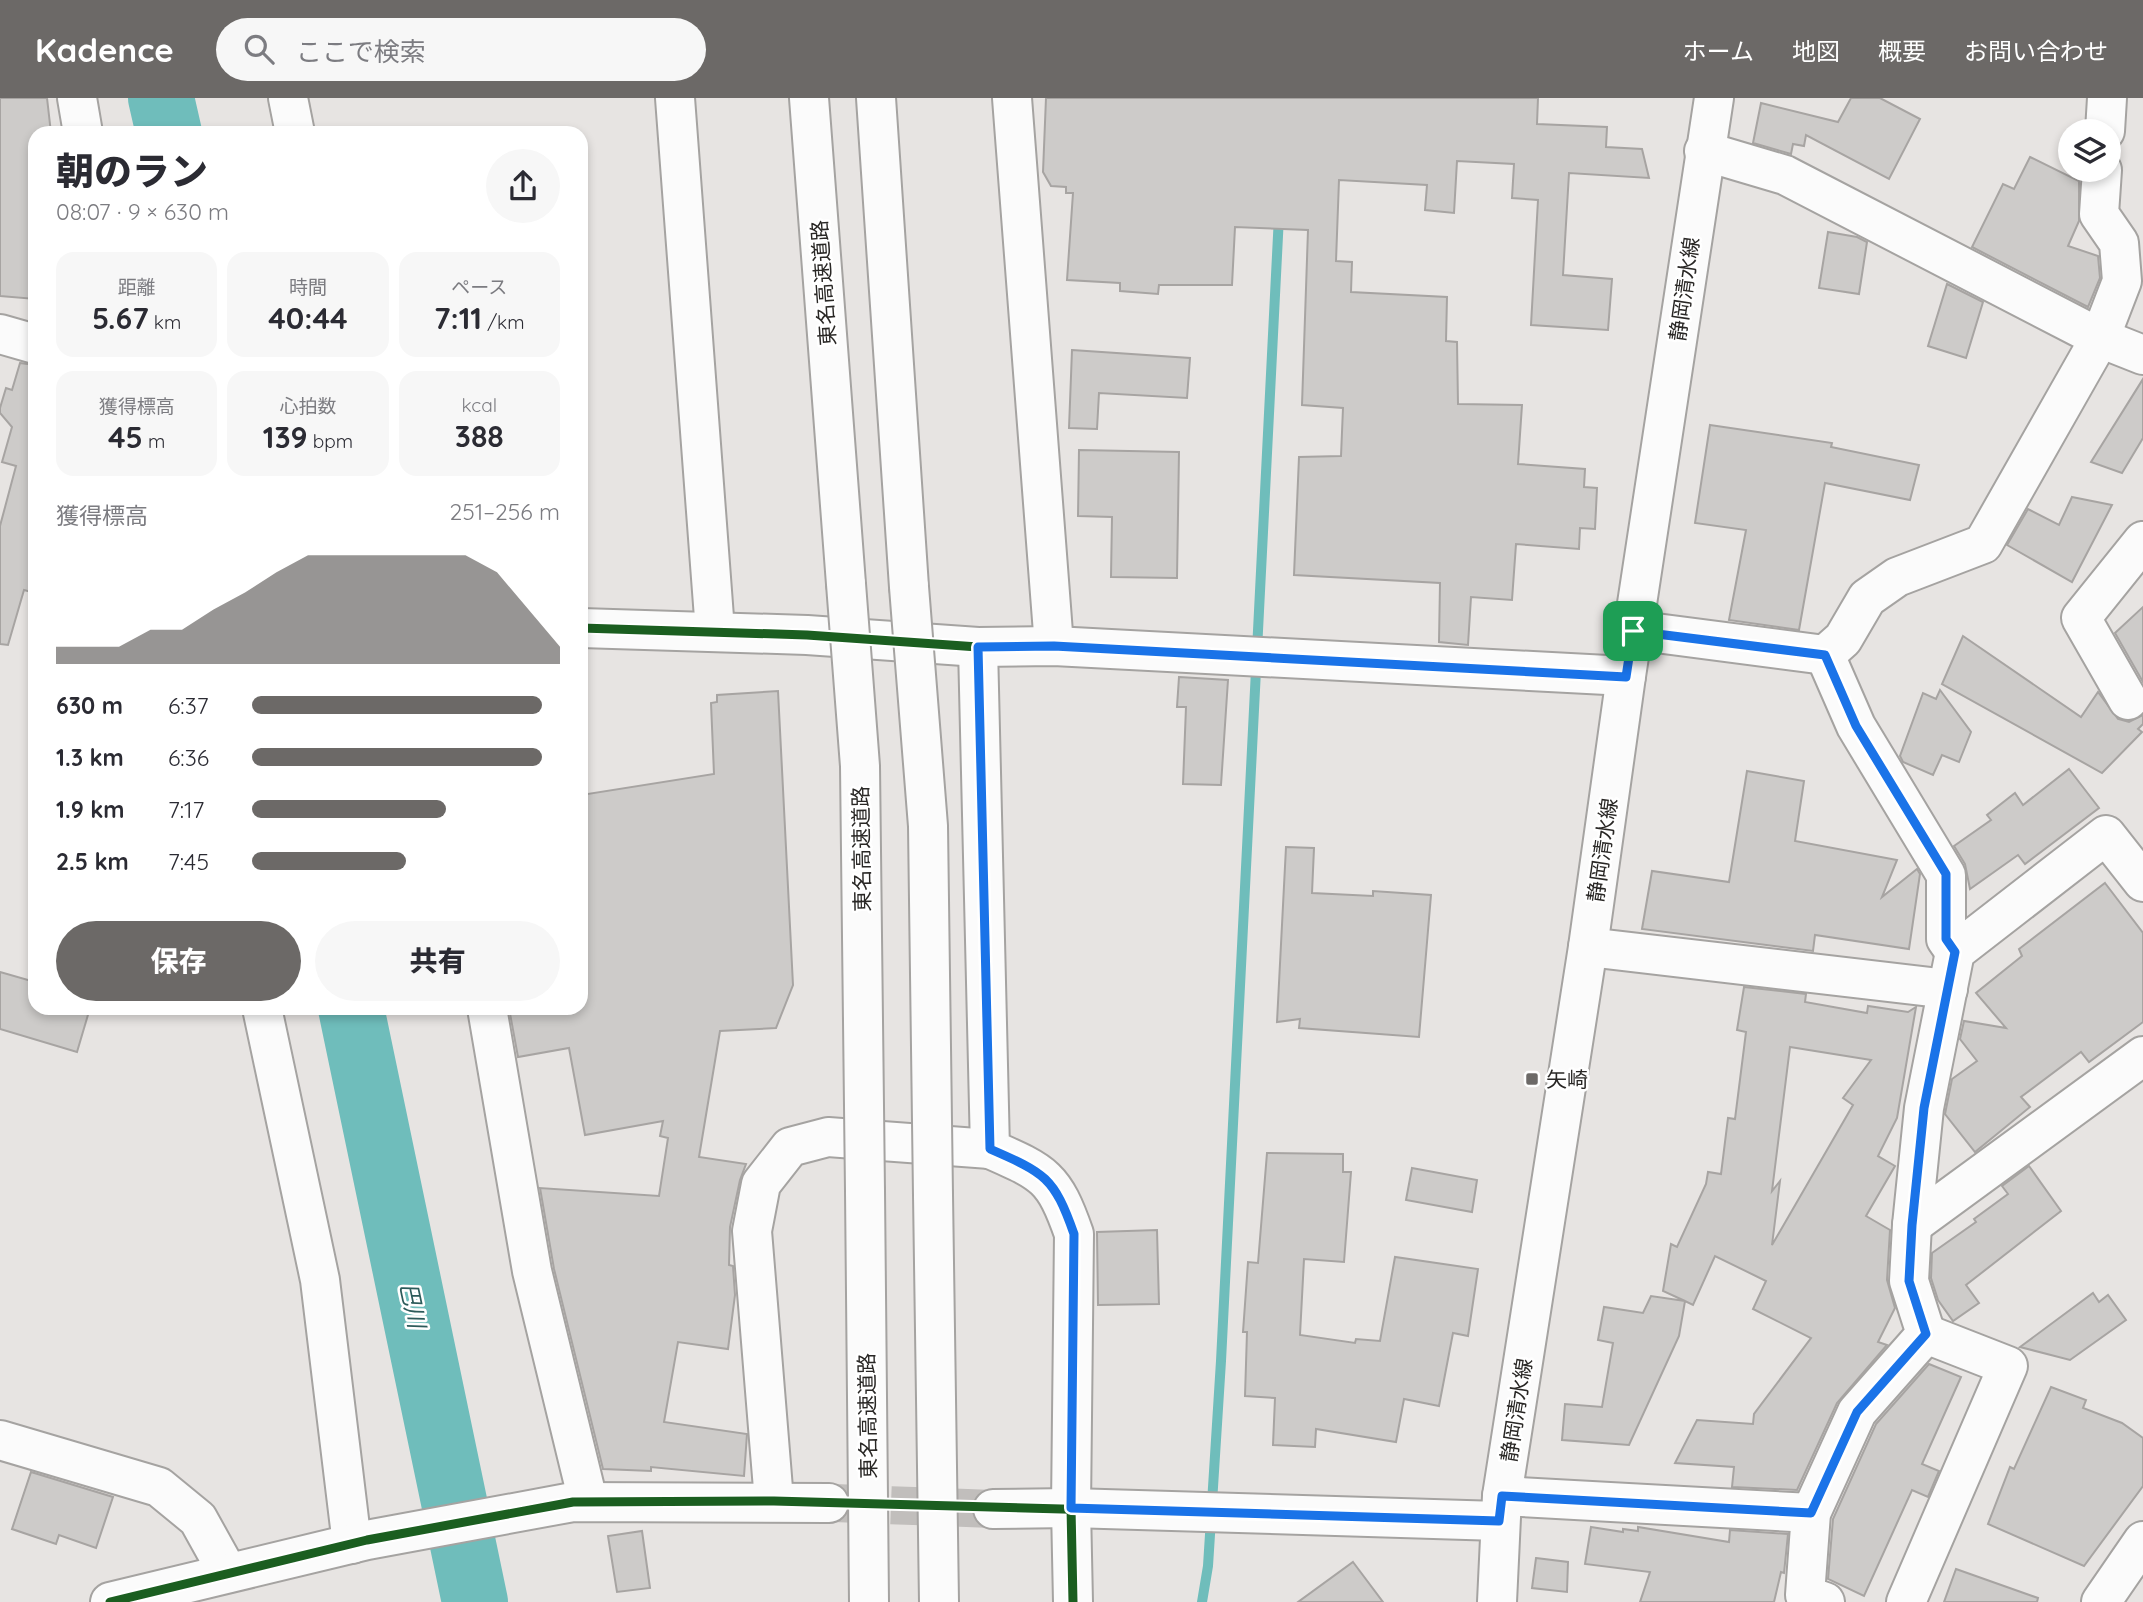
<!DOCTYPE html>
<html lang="ja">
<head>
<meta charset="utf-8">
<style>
  :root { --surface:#fff; --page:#f7f7f7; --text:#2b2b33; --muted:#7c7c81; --accent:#6c6967 }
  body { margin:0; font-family:Quicksand,"Noto Sans JP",sans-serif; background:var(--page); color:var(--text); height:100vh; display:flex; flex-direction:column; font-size:26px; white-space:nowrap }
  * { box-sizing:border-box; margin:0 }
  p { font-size:23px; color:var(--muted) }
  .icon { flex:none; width:38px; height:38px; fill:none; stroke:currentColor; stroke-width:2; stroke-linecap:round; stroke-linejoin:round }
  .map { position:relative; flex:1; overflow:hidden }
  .drawer { position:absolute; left:28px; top:28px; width:560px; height:889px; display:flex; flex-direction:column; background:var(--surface); border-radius:21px; box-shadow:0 4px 10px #0003 }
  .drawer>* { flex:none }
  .buttons { position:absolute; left:2058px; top:21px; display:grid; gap:14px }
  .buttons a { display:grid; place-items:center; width:63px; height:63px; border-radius:50%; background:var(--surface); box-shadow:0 4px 10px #0003; font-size:35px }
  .pin { position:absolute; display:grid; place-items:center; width:60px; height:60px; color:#fff; margin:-30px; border-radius:14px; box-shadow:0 4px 10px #0006 }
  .round { display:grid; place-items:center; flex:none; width:74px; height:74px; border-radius:37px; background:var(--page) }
  .summary { display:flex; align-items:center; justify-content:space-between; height:119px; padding:0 28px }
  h1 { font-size:38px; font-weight:800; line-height:52px }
  .stats { display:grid; grid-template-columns:repeat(3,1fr); gap:10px; height:119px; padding:7px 28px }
  .stats div { display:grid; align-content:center; border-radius:18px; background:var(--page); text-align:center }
  .stats b { font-size:30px; font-weight:800 }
  .stats small { font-size:19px; font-weight:400 }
  .stats p { font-size:19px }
  .chart { height:196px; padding:14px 28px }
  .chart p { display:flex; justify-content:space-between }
  .chart svg { width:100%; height:126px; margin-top:7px; fill:var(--accent); opacity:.7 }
  .button { display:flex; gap:14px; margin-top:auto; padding:14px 28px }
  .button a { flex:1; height:80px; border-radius:42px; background:var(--accent); color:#fff; font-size:28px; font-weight:800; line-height:80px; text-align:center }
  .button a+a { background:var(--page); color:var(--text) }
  ul { padding:0 28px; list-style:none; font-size:23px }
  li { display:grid; grid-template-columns:112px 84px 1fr; align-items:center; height:52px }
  li i { height:18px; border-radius:9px; background:var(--accent) }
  header { display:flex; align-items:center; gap:42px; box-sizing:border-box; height:98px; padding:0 35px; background:var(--accent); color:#fff }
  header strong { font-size:33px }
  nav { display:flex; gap:38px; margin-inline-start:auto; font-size:24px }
  .search { width:490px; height:63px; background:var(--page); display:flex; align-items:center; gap:18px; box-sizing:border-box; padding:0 24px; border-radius:38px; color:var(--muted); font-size:26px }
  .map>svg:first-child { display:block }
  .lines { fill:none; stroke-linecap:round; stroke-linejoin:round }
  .stream { stroke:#6fbdbb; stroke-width:10 }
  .river { stroke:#6fbdbb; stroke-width:66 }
  .building { fill:#cdcbc9; stroke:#a7a4a2; stroke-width:2; fill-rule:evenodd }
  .tertiary-tunnel { stroke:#c1bebc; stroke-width:38; stroke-dasharray:38 19; stroke-linecap:butt }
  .minor-casing { stroke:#a5a3a1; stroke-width:42 }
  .tertiary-casing { stroke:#a5a3a1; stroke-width:42 }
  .primary-casing { stroke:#a5a3a1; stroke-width:42 }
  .motorway-casing { stroke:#a5a3a1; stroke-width:42 }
  .minor { stroke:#fbfbfb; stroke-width:38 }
  .tertiary { stroke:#fbfbfb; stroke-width:38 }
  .primary { stroke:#fbfbfb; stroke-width:38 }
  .motorway { stroke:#fbfbfb; stroke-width:38 }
  .motorway-bridge-casing { stroke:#a5a3a1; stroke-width:42; stroke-linecap:butt }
  .motorway-bridge { stroke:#fbfbfb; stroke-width:38 }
  .cycleway-casing { stroke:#fff; stroke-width:13 }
  .cycleway { stroke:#1b5e20; stroke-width:9 }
  .route-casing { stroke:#fff; stroke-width:14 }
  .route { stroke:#1a73e8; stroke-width:9 }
  .poi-dot { fill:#6c6967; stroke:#fff; stroke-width:2.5 }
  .labels { text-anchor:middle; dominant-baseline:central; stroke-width:5; stroke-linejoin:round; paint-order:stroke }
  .street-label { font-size:21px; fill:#292725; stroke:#fff }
  .poi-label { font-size:21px; fill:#292725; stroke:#fff; text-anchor:start }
  .water-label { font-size:23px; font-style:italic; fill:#2c5b5a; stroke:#fff }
</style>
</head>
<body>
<header>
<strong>Kadence</strong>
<div class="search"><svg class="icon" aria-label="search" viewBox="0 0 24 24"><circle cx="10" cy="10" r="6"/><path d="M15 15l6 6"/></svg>ここで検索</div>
<nav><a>ホーム</a><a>地図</a><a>概要</a><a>お問い合わせ</a></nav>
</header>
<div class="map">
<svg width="2143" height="1504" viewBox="0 0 2143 1504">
  <rect width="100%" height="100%" fill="#e7e4e2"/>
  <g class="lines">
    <!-- stream -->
    <polyline class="stream" points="1202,1504 1208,1468 1221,1263 1279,118"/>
    <!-- river -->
    <g class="river">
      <polyline points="161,0 169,35"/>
      <polyline points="351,910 475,1504"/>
    </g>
  </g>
  <!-- building -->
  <g class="building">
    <polygon points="0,0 47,0 51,35 35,35 35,201 0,198"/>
    <polygon points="1046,0 1538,0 1537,26 1607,29 1606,49 1642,51 1649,80 1569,75 1563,177 1612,181 1608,232 1531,227 1538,102 1512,100 1514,66 1457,63 1454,115 1425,112 1427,87 1339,82 1336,163 1352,164 1351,194 1447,199 1446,243 1457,244 1458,306 1522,307 1518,366 1585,371 1584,389 1597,390 1595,431 1580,430 1579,451 1516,446 1512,502 1471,499 1468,547 1439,544 1440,485 1294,477 1299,359 1341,358 1343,310 1302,307 1308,132 1235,129 1232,187 1159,187 1158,196 1120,193 1120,185 1067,182 1073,95 1066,95 1066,89 1051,88 1043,74"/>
    <polygon points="1851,0 1880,0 1920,21 1889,81 1806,37 1804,48 1793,46 1791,56 1753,45 1761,5 1838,24"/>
    <polygon points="2030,59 2079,83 2079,123 2068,148 2098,158 2100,180 2088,209 1972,149 2003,86 2014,91"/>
    <polygon points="1828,134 1857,139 1867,144 1859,196 1819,190"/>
    <polygon points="1947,186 1983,204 1966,260 1928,248"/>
    <polygon points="1072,252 1190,260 1187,300 1099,295 1097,331 1069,330"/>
    <polygon points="20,265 35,267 35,495 24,492 8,547 0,546 0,428 16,368 2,364 12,329 0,315 0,310 6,290 12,292"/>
    <polygon points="2143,281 2143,340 2122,375 2091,364"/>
    <polygon points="1710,327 1832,345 1831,349 1919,367 1910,402 1825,385 1799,532 1729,522 1746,432 1695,425"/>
    <polygon points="1079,352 1179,354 1177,480 1111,479 1112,419 1078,418"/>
    <polygon points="2072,399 2112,407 2072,484 2007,447 2028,411 2059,427"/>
    <polygon points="2143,509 2143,584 2115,535"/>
    <polygon points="1963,538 2081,619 2098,594 2118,621 2129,624 2143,617 2143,626 2138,631 2142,634 2102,675 1942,586"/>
    <polygon points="1179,579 1228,582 1221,687 1183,686 1186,609 1177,609"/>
    <polygon points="1940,592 1971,634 1959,664 1942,657 1933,677 1903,664 1900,658 1923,595 1936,601"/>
    <polygon points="778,593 793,887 776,930 720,933 699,1059 746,1066 740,1082 730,1129 729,1167 733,1168 735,1197 728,1251 678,1244 664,1324 747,1336 744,1378 651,1369 651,1373 603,1371 554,1171 540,1090 659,1098 668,1040 660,1038 663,1023 585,1037 569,950 518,959 509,910 581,910 581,697 714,676 711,605 717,604 717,597"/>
    <polygon points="2069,671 2099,710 2025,766 2018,757 1970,791 1965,766 1954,748 1991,722 1987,717 2015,695 2023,707"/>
    <polygon points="1747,673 1804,683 1795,743 1897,762 1882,799 1917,771 1920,776 1909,851 1815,837 1813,853 1642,831 1652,773 1729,784"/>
    <polygon points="1286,749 1314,750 1312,795 1373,798 1373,793 1431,797 1419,939 1299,930 1300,921 1277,924"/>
    <polygon points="2105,785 2143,835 2143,924 2089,964 2081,954 2021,999 2030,1009 1975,1054 1945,1016 1952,981 1977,963 1960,941 1964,923 2006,930 1976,895 2022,858 2019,851"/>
    <polygon points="0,874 35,884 35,910 90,910 77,954 0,931"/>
    <path d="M1744,889L1806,896L1805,904L1867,915L1868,908L1908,914L1916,909L1897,1020L1878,1058L1895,1068L1866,1118L1890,1132L1887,1182L1895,1210L1878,1244L1887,1247L1837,1305L1797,1392L1732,1389L1734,1369L1675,1365L1697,1322L1753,1326L1754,1316L1811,1240L1753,1211L1766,1183L1715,1158L1693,1207L1685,1203L1679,1238L1629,1347L1562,1342L1565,1306L1602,1309L1613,1245L1598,1242L1604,1209L1643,1215L1651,1198L1685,1203L1663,1193L1671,1146L1677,1149L1706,1086L1708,1074L1721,1076L1728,1020L1735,1021L1746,934L1737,932ZM1790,949L1871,962L1843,1000L1853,1007L1772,1147L1780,1083L1772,1093Z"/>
    <polygon points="1267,1055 1343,1056 1343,1074 1351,1074 1344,1164 1304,1161 1300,1237 1355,1245 1356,1241 1380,1243 1395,1159 1478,1171 1468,1238 1453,1235 1439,1308 1404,1301 1396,1344 1316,1331 1315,1349 1273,1347 1275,1300 1245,1298 1247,1234 1243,1234 1248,1164 1258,1165"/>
    <polygon points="2029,1068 2061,1113 1966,1187 1979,1205 1953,1223 1938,1202 1931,1180 1932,1155 1976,1124 1974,1121 2008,1096 2002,1088"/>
    <polygon points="1412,1070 1477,1082 1472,1114 1406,1102"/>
    <polygon points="1157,1132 1159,1206 1098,1207 1097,1134"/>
    <polygon points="2093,1195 2099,1204 2108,1197 2126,1222 2070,1262 2020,1249"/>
    <polygon points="1929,1266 1961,1279 1922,1366 1939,1373 1928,1399 1912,1392 1864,1498 1828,1481 1833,1421 1876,1326"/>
    <polygon points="2051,1289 2086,1302 2083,1310 2122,1325 2143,1340 2143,1388 2084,1468 1988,1426 2010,1369 2014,1371"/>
    <polygon points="31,1374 113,1399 96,1450 59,1437 56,1446 12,1431"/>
    <polygon points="1591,1429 1623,1434 1623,1431 1638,1433 1638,1429 1729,1444 1730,1432 1788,1436 1784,1475 1781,1474 1774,1504 1640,1504 1650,1474 1585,1466"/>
    <polygon points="642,1433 650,1490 617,1494 608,1438"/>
    <polygon points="1536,1460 1568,1464 1567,1494 1532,1490"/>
    <polygon points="1353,1464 1383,1504 1298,1504"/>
    <polygon points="1956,1471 2038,1500 2037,1504 1944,1504"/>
  </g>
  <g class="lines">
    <!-- tertiary-tunnel -->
    <polyline class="tertiary-tunnel" points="834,1405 993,1411"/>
    <!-- minor casing -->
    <g class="minor-casing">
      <g id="minor">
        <polyline points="77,0 83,35"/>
        <polyline points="288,0 295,35"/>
        <polyline points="675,0 715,533"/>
        <polyline points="1012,0 1054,548"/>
        <polyline points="2105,33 2107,0"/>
        <polyline points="1704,53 1785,77 2100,240 2143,257"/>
        <polyline points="0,236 35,246"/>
        <polyline points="581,530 807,537 978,549 1054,548 1626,578"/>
        <polyline points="1633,532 1825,557 1843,541 1867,500 1897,479 1983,446 2100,240 2122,183 2119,145 2099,116 2102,72"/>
        <path d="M978,549L990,1051C1045,1075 1054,1079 1074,1136L1071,1410L1073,1504"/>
        <polyline points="1825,557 1856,628 1946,777 1946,841 1955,854"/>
        <polyline points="2128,602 2081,520 2143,443"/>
        <polyline points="1588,849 1948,891"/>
        <polyline points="262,910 320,1182 352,1446"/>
        <polyline points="487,910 532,1173 588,1403"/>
        <polyline points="1912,1127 2143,958"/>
        <polyline points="0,1342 159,1389 198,1421 228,1475"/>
        <polyline points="1502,1398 1811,1415"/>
        <polyline points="774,1403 752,1133 761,1086 790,1049 828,1039 990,1051"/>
        <polyline points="1825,1504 1805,1497 1811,1415 1857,1314 1926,1236 1909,1183 1912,1127 1924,1010 1955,854 2106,737 2143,784"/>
        <polyline points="1906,1504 2008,1268 1926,1236"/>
        <polyline points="2101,1504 2143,1443"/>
      </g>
    </g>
    <!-- tertiary casing -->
    <g class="tertiary-casing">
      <g id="tertiary">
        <polyline points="993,1411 1071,1410 1499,1423"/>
        <polyline points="110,1504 367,1442 573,1404 829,1405"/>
      </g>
    </g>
    <!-- primary casing -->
    <g class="primary-casing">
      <polyline id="primary" points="1497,1504 1502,1398 1588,849 1626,578 1714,0"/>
    </g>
    <!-- motorway casing -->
    <g class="motorway-casing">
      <g id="motorway">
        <polyline points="809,0 846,486"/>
        <polyline points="876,0 909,489"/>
        <polyline points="865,1093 869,1504"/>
        <polyline points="933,1097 939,1504"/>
      </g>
    </g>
    <!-- minor -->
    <use href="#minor" class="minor"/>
    <!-- tertiary -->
    <use href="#tertiary" class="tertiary"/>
    <!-- primary -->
    <use href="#primary" class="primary"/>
    <!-- motorway -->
    <use href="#motorway" class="motorway"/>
    <!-- motorway-bridge casing -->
    <g class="motorway-bridge-casing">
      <g id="motorway-bridge">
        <polyline points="846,486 860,668 865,1093"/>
        <polyline points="909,489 928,728 933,1097"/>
      </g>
    </g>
    <!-- motorway-bridge -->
    <use href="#motorway-bridge" class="motorway-bridge"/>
    <!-- cycleway casing -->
    <g class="cycleway-casing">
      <g id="cycleway">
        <polyline points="581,530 807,537 978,549 1054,548 1626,578"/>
        <path d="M978,549L990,1051C1045,1075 1054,1079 1074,1136L1071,1410L1073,1504"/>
        <polyline points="110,1504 367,1442 573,1404 774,1403 1499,1423"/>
      </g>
    </g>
    <!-- cycleway -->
    <use href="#cycleway" class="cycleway"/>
  </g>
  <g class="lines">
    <!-- route casing -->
    <g class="route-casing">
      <path id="route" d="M1633,533L1825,557L1856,628L1946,776V841L1955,854L1924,1010L1912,1127L1909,1183L1926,1236L1857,1314L1811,1415L1502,1398L1499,1423L1071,1410L1074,1136C1054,1079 1045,1075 990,1051L978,549L1054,548L1626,579Z"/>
    </g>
    <!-- route -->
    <use href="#route" class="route"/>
  </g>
  <!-- markers -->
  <rect class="poi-dot" x="1525" y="974" width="14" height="14" rx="3.5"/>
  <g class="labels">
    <!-- street labels -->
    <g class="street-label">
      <text transform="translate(823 185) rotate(-94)">東名高速道路</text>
      <text transform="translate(1684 191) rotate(-82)">静岡清水線</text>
      <text transform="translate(861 751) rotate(-91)">東名高速道路</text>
      <text transform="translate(1602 752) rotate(-82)">静岡清水線</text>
      <text transform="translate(1516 1312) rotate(-81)">静岡清水線</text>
      <text transform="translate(867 1318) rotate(-91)">東名高速道路</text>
    </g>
    <!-- poi labels -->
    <g class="poi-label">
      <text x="1546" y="981">矢崎</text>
    </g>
    <!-- water labels -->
    <g class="water-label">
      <text transform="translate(413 1207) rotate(78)">巴川</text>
    </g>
  </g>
</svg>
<div class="buttons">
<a><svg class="icon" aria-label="layers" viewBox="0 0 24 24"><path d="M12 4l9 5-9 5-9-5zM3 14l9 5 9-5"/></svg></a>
</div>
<div class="pin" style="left:1633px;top:533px;background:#1e9e55"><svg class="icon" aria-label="arrive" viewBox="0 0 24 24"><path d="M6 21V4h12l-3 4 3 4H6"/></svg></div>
<section class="drawer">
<div class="summary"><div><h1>朝のラン</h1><p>08:07 · 9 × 630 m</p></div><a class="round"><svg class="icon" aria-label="share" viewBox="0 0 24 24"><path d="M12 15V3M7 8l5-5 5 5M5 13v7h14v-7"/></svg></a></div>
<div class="stats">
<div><p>距離</p><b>5.67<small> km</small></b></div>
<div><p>時間</p><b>40:44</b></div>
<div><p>ペース</p><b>7:11<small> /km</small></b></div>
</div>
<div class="stats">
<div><p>獲得標高</p><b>45<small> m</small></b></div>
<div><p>心拍数</p><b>139<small> bpm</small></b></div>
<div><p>kcal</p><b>388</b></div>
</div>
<div class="chart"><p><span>獲得標高</span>251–256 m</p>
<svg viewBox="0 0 160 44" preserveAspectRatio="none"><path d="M0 44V38L10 38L20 38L30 32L40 32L50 25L60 19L70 12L80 6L90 6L100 6L110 6L120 6L130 6L140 12L150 25L160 38V44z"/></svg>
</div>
<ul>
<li><b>630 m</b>6:37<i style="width:94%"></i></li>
<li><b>1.3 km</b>6:36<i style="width:94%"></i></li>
<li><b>1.9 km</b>7:17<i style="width:63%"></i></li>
<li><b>2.5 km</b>7:45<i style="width:50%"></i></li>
</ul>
<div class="button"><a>保存</a><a>共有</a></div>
</section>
</div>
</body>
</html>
